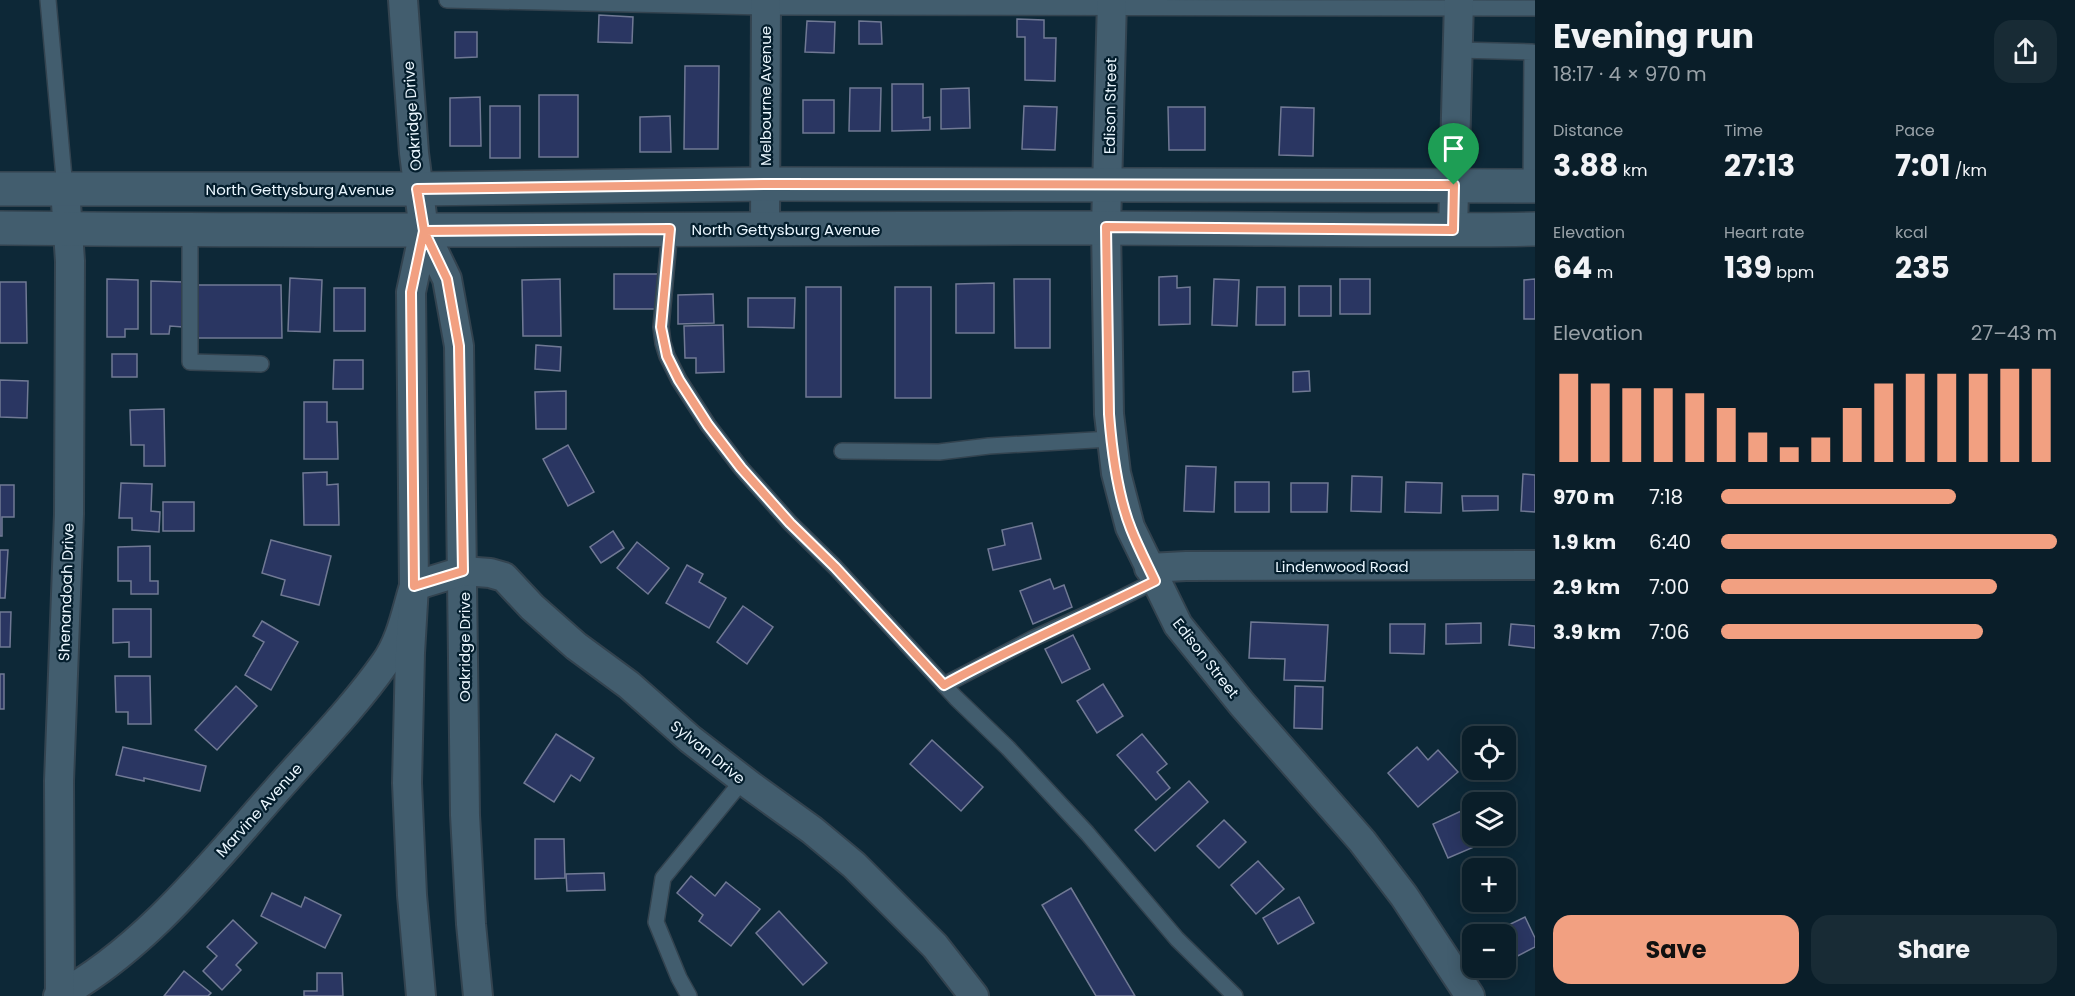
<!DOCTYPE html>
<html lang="en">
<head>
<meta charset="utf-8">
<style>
  :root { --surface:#0a1e29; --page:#182b35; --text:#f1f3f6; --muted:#99a2a8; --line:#2a3c46; --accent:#f2a081 }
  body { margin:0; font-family:Poppins,sans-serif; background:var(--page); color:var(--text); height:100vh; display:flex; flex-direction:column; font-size:22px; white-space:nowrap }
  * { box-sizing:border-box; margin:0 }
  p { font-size:20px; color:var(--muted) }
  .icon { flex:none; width:33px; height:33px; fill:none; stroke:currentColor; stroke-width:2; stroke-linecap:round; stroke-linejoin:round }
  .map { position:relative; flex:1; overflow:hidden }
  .sheet { display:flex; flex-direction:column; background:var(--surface); width:540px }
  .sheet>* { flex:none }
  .tools { position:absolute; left:1462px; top:726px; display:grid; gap:12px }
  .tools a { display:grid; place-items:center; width:54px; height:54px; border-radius:12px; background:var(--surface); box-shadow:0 3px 15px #0003,0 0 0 2px var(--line); font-size:30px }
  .pin { position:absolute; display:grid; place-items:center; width:51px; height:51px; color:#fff; margin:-62px -26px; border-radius:50% 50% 50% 0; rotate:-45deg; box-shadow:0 0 6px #0007 }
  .pin .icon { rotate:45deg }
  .round { display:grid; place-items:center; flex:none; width:63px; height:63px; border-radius:18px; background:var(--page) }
  .overview { display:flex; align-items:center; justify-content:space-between; height:102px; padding:0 18px }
  h1 { font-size:33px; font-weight:700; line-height:45px }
  .metrics { display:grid; grid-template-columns:repeat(3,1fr); gap:9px; height:102px; padding:6px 18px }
  .metrics div { display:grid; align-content:center }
  .metrics b { font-size:30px; font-weight:700 }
  .metrics small { font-size:16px; font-weight:400 }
  .metrics p { font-size:16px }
  .chart { height:168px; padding:12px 18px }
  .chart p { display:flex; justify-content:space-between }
  .chart svg { width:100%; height:108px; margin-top:6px; stroke:var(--accent); stroke-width:6 }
  .primary-button { display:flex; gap:12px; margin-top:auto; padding:12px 18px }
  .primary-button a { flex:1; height:69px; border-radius:18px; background:var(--accent); color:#111; font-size:24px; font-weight:700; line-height:69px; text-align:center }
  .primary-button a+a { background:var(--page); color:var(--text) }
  ul { padding:0 18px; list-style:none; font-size:20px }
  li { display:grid; grid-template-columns:96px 72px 1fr; align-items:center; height:45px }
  li i { height:15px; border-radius:8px; background:var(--accent) }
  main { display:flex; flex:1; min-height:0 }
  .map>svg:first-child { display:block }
  .building { fill:#2a3662; stroke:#707994; stroke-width:1.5 }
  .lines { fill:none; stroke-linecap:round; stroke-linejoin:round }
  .service-casing { stroke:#33434f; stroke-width:18 }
  .minor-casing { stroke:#33434f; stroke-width:32 }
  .secondary-casing { stroke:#33434f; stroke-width:36 }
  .service { stroke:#425d6e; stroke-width:15 }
  .minor { stroke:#425d6e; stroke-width:28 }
  .secondary { stroke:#425d6e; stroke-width:33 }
  .route-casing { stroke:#fff; stroke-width:12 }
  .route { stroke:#f2a081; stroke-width:8 }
  .labels { text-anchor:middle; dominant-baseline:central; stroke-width:4.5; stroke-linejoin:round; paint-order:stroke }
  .street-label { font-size:15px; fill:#eaf6fe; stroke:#041e2d }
</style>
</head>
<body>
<main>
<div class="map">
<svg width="1535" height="996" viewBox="0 0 1535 996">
  <rect width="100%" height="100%" fill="#0d2837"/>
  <!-- building -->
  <g class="building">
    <polygon points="599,15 633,17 632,43 598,42"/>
    <polygon points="1017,19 1044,20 1044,38 1056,38 1055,81 1025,80 1025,37 1017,37"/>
    <polygon points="807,21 835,22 834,53 805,52"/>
    <polygon points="859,21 881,22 882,44 859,44"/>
    <polygon points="455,32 477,32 477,57 455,58"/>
    <polygon points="685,66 719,66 718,149 684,149"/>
    <polygon points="892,84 923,84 923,118 930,117 930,130 892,131"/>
    <polygon points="850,88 881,88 880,131 849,131"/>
    <polygon points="969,88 970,128 941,129 941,89"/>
    <rect x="539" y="95" width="39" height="62"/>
    <polygon points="480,97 481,146 450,146 450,98"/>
    <rect x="803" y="100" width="31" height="33"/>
    <rect x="490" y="106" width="30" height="52"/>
    <polygon points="1024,106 1057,107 1055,150 1022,149"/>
    <polygon points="1168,107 1205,107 1205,150 1169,150"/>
    <polygon points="1281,107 1314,108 1313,156 1279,155"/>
    <polygon points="670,116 671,152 640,152 640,117"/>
    <rect x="614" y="274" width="44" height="35"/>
    <polygon points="1177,276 1177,288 1190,287 1190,324 1159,325 1159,277"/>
    <polygon points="290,278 322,280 320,332 288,331"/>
    <polygon points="107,279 138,280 138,329 125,329 125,337 107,337"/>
    <polygon points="560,279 561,336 523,336 522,280"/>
    <polygon points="1014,279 1050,279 1050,348 1015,348"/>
    <polygon points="1214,279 1239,280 1237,326 1212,325"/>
    <rect x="1340" y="279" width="30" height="35"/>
    <polygon points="1535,279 1535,319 1524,319 1524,280"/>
    <polygon points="151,281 183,282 183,327 170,326 169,334 151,334"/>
    <polygon points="0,282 26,282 27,343 0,343"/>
    <polygon points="994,283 994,333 956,333 956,284"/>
    <polygon points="198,285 281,285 282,338 198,338"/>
    <rect x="1299" y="286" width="32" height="30"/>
    <rect x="806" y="287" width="35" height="110"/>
    <rect x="895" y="287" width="36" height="111"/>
    <polygon points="1257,287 1285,287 1285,325 1256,325"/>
    <rect x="334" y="288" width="31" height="43"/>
    <polygon points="713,294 714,323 678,324 678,295"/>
    <polygon points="748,298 795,298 794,328 748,327"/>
    <polygon points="723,325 724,372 696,373 696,358 685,358 684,326"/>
    <polygon points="536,345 561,347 560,371 535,369"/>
    <rect x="112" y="354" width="25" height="23"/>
    <polygon points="334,360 363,360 363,389 333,389"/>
    <polygon points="1309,371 1310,391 1293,392 1293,372"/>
    <polygon points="0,380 28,381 27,418 0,417"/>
    <polygon points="566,391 566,429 536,429 535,392"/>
    <polygon points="304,402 327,402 327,422 337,422 338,459 304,459"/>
    <polygon points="164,409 165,466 144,466 144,445 131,445 130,410"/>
    <polygon points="568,445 594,492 568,506 543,459"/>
    <polygon points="1186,466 1216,467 1214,512 1184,511"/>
    <polygon points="327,472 327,485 338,484 339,525 304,525 303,473"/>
    <polygon points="1523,474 1535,475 1535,512 1521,511"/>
    <polygon points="1352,476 1382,477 1381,512 1351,511"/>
    <rect x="1235" y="482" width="34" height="30"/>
    <polygon points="1406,482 1442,483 1441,513 1405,512"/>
    <polygon points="121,483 152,484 151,511 160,512 159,532 132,530 132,518 119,518"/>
    <polygon points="1291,483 1328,483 1327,512 1291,512"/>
    <polygon points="0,485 14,485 14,517 2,517 2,536 0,536"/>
    <polygon points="1462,496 1498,496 1498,510 1463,511"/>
    <rect x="163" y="502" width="31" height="29"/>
    <polygon points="1032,523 1041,559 993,570 988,549 1005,545 1002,530"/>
    <polygon points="613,531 624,548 601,563 590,547"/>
    <polygon points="271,540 331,556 319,605 281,595 285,580 262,573"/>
    <polygon points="637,542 669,568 648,594 617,568"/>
    <polygon points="150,546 150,581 158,581 158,594 131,594 131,581 118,581 118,547"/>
    <polygon points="0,550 8,550 5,598 0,598"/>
    <polygon points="687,565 703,574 699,582 726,598 709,628 666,603"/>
    <polygon points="1050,579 1054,589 1064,585 1072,607 1033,624 1020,591"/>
    <polygon points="743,606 773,627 747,664 717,642"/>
    <polygon points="113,609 151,609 151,657 129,657 129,642 113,643"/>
    <polygon points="0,612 11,612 10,647 0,647"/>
    <polygon points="262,621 298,642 271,690 245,675 264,642 253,636"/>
    <polygon points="1251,622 1328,625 1325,681 1284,680 1285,659 1249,658"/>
    <polygon points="1481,623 1481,643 1446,644 1446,624"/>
    <polygon points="1390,624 1425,624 1424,654 1390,653"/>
    <polygon points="1511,624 1535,626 1535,648 1509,645"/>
    <polygon points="1073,635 1090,669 1062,683 1045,649"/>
    <rect x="0" y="674" width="4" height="35"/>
    <polygon points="115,676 150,676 151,724 128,724 128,712 116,712"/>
    <polygon points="1103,684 1123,716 1097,733 1077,701"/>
    <polygon points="236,686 257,706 217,750 195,730"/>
    <polygon points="1295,686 1323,687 1322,729 1294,728"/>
    <polygon points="556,734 594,758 580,781 571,775 554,802 524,783"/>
    <polygon points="1142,734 1167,764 1157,772 1170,788 1156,800 1117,755"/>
    <polygon points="932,740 983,787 961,811 910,764"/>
    <polygon points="123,747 206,766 200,791 144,778 144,781 116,775"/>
    <polygon points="1417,747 1428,760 1438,750 1458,772 1418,807 1388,773"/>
    <polygon points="1189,781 1208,802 1155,851 1135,830"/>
    <polygon points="1472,806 1473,836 1485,836 1488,841 1448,858 1433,824"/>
    <polygon points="1224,820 1246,842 1219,868 1197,846"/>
    <polygon points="535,839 564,839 565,878 535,879"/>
    <polygon points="1258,861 1284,889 1256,914 1231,885"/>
    <polygon points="604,873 605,890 567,891 566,874"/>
    <polygon points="691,876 715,896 726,882 760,909 731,946 699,921 703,915 677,893"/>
    <polygon points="1071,888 1135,996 1096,996 1042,905"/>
    <polygon points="272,893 301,907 305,897 341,915 325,948 261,916"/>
    <polygon points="1299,897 1314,923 1278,944 1263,918"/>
    <polygon points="779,911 827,963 803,985 756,933"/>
    <polygon points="1525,917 1535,938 1535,947 1506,962 1506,934 1490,934"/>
    <polygon points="233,920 257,943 236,965 241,970 222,990 203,971 217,956 207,947"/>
    <polygon points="184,971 211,993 208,996 164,996"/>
    <polygon points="317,973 342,973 343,996 304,996 304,991 317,991"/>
  </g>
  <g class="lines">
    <!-- service casing -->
    <g class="service-casing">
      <g id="service">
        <polyline points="48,0 65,189"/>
        <polyline points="447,0 766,7 1535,8"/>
        <polyline points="1458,50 1532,52 1531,186"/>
        <polyline points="190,229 190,362 261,364"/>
        <polyline points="670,229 661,327 663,343 667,356 679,380 708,425 741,468 790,523 835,567 956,698 1008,748 1087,833 1177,939 1235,996"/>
        <polyline points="842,451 939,452 989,446 1111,439"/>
        <polyline points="944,685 1034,638 1107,605 1155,581"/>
        <polyline points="689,996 679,978 656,922 663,878 743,780"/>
      </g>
    </g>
    <!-- minor casing -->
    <g class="minor-casing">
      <g id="minor">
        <polyline points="403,0 414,153 424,231 447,279 459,346 465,815 471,924 478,996"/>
        <polyline points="1112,0 1106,227 1109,414 1116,473 1130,527 1178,625 1242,704 1362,841 1404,896 1470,996"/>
        <polyline points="765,229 766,0"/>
        <polyline points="1453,230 1459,0"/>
        <polyline points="1149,568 1186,566 1535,565"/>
        <path d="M58,996C143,951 213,862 276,791C312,750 354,707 385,663C401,641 406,612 414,586L463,571L490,573L504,577L532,607L576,646L629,685L690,739L751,786L812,830L854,865L935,946L974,996"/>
        <polyline points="60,996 59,781 69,514 70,261 65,189"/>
        <polyline points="421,996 412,895 407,783 410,653 414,586 411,292 424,231"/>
      </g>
    </g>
    <!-- secondary casing -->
    <g class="secondary-casing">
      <g id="secondary">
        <polyline points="0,189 417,189 765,184 1535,186"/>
        <path d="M0,228C350,232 699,229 1049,228C1211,227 1373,232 1535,229"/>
      </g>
    </g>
    <!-- service -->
    <use href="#service" class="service"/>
    <!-- minor -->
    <use href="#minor" class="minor"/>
    <!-- secondary -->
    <use href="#secondary" class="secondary"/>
  </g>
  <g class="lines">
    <!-- route casing -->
    <g class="route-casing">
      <path id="route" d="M1454,185L765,184L417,189L424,231L411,292L414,586L463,571L459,346L447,279L424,231L670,229L661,327L667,356L679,380L708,425L741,468L790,523L835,567L944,685C1013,647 1085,616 1155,581C1147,564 1138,547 1131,529C1117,494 1112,452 1109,414L1106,227L1453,230L1454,185"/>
    </g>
    <!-- route -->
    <use href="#route" class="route"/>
  </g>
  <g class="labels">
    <!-- street labels -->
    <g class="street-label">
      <text transform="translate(765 96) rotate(-90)">Melbourne Avenue</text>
      <text transform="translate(1110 106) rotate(-89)">Edison Street</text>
      <text transform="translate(412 116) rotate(-94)">Oakridge Drive</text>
      <text x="300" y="189">North Gettysburg Avenue</text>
      <text x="786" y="229">North Gettysburg Avenue</text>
      <text x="1342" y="566">Lindenwood Road</text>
      <text transform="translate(66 592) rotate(-88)">Shenandoah Drive</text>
      <text transform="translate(464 647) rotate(-90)">Oakridge Drive</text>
      <text transform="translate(1206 658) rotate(52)">Edison Street</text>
      <text transform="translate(708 752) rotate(39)">Sylvan Drive</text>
      <text transform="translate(259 810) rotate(-48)">Marvine Avenue</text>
    </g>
  </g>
</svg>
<div class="tools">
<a><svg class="icon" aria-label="locate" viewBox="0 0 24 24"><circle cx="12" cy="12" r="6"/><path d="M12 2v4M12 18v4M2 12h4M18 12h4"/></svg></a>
<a><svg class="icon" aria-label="layers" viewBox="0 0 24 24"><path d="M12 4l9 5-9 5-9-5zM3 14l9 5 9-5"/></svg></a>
<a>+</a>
<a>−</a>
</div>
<div class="pin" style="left:1454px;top:185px;background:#1e9e55"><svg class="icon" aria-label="arrive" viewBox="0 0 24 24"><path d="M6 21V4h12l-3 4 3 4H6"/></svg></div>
</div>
<section class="sheet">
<div class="overview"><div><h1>Evening run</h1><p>18:17 · 4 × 970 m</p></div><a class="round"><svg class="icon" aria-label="share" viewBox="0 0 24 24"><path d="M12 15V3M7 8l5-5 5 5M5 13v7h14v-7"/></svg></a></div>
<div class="metrics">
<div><p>Distance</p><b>3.88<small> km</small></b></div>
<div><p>Time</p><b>27:13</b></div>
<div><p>Pace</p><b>7:01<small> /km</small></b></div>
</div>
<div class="metrics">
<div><p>Elevation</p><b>64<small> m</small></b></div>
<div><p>Heart rate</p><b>139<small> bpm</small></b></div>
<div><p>kcal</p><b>235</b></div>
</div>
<div class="chart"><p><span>Elevation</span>27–43 m</p>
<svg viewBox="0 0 160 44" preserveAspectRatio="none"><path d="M5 44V8M15 44V12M25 44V14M35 44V14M45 44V16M55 44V22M65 44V32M75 44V38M85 44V34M95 44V22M105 44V12M115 44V8M125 44V8M135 44V8M145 44V6M155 44V6"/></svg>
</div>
<ul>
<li><b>970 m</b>7:18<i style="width:70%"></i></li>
<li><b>1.9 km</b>6:40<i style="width:100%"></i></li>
<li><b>2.9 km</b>7:00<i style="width:82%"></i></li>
<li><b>3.9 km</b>7:06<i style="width:78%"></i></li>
</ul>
<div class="primary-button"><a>Save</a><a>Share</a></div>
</section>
</main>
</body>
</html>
